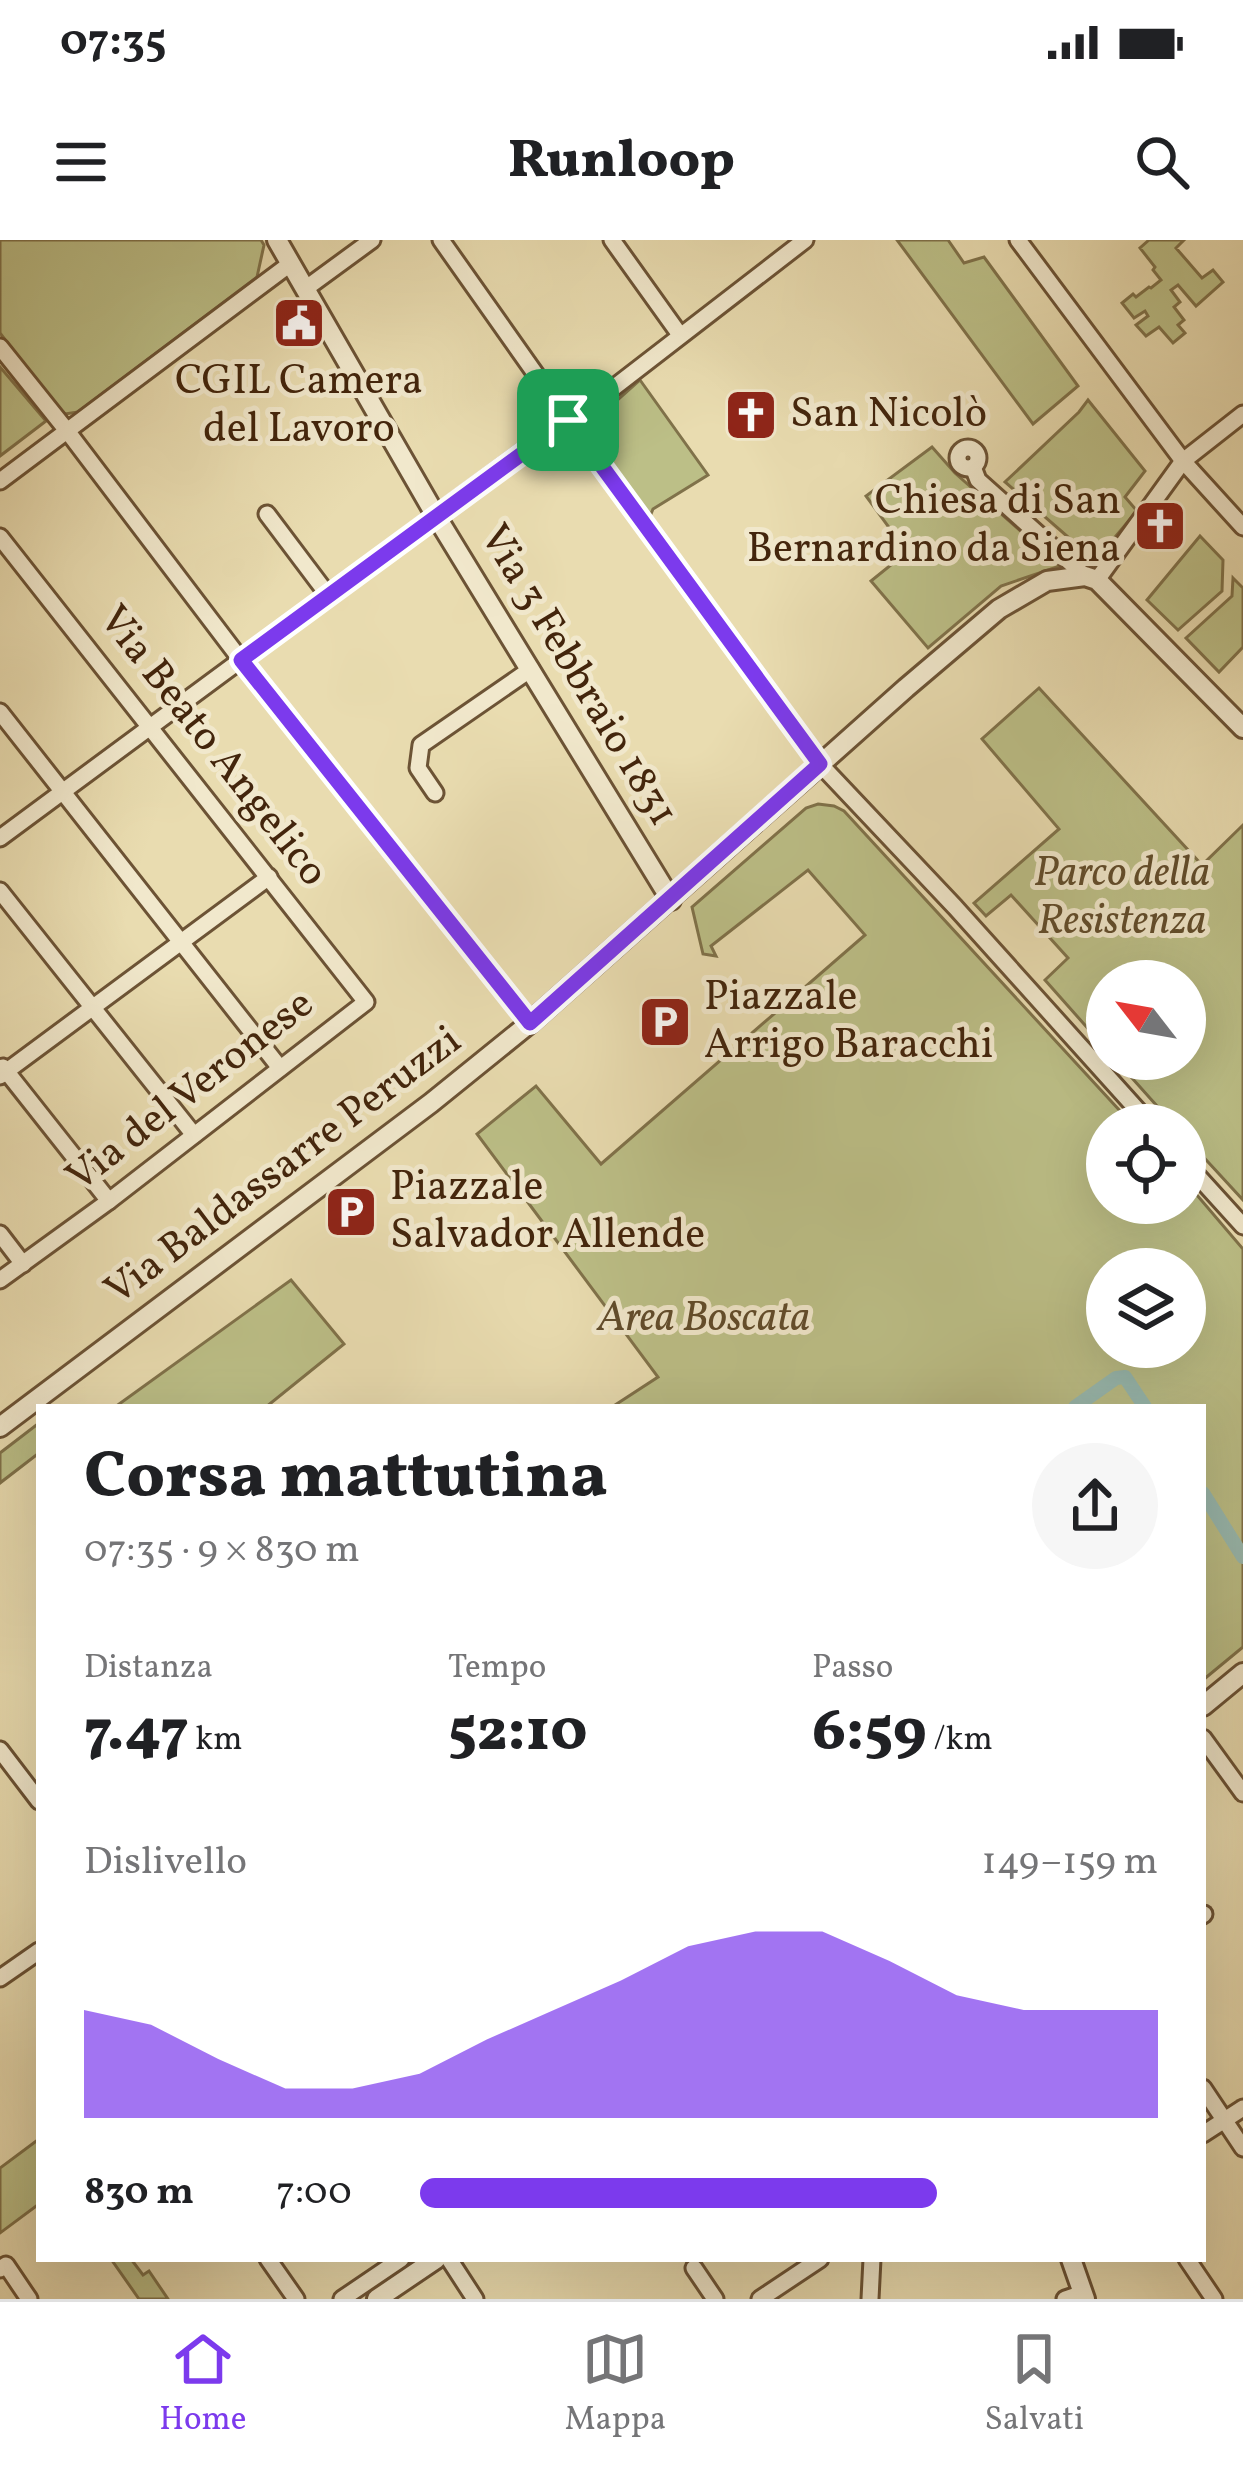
<!DOCTYPE html>
<html lang="it">
<head>
<meta charset="utf-8">
<style>
  :root { --surface:#fff; --page:#f6f6f6; --text:#202124; --muted:#757577; --line:#e0e0e0; --accent:#7c3aed }
  body { margin:0; font-family:Vollkorn,serif; background:var(--page); color:var(--text); height:100vh; display:flex; flex-direction:column; font-size:45px; white-space:nowrap }
  * { box-sizing:border-box; margin:0 }
  p { font-size:39px; color:var(--muted) }
  .icon { flex:none; width:66px; height:66px; fill:none; stroke:currentColor; stroke-width:2; stroke-linecap:round; stroke-linejoin:round }
  .map { position:relative; flex:1; overflow:hidden }
  .side { position:absolute; left:36px; top:1164px; width:1170px; height:858px; display:flex; flex-direction:column; background:var(--surface); border-radius:0px; box-shadow:0 12px 48px #0002 }
  .side>* { flex:none }
  .needle { width:78px; rotate:301deg }
  .controls { position:absolute; left:1086px; top:720px; display:grid; gap:24px }
  .controls a { display:grid; place-items:center; width:120px; height:120px; border-radius:50%; background:var(--surface); box-shadow:0 12px 48px #0002; font-size:60px }
  .pin { position:absolute; display:grid; place-items:center; width:102px; height:102px; color:#fff; margin:-51px; border-radius:24px; box-shadow:0 6px 18px #0006 }
  .round { display:grid; place-items:center; flex:none; width:126px; height:126px; border-radius:63px; background:var(--page) }
  .headline { display:flex; align-items:center; justify-content:space-between; height:204px; padding:0 48px }
  h1 { font-size:66px; font-weight:800; line-height:90px }
  .stats { display:grid; grid-template-columns:repeat(3,1fr); gap:18px; height:204px; padding:12px 48px }
  .stats div { display:grid; align-content:center }
  .stats b { font-size:60px; font-weight:800 }
  .stats small { font-size:33px; font-weight:400 }
  .stats p { font-size:33px }
  .chart { height:336px; padding:24px 48px }
  .chart p { display:flex; justify-content:space-between }
  .chart svg { width:100%; height:216px; margin-top:12px; fill:var(--accent); opacity:.7 }
  ul { padding:0 48px; list-style:none; font-size:39px }
  li { display:grid; grid-template-columns:192px 144px 1fr; align-items:center; height:90px }
  li i { height:30px; border-radius:15px; background:var(--accent) }
  .status { display:flex; justify-content:space-between; align-items:center; height:84px; padding:0 60px; background:var(--surface); direction:ltr }
  .status svg { height:33px; fill:currentColor }
  header { display:flex; justify-content:space-between; align-items:center; height:156px; padding:0 48px; background:var(--surface); font-size:54px; font-weight:800 }
  .menu { display:flex; justify-content:space-around; align-items:center; height:168px; border-top:3px solid var(--line); background:var(--surface); font-size:33px; color:var(--muted) }
  .menu a { display:grid; justify-items:center; gap:6px }
  .menu .on { color:var(--accent) }
  .map>svg:first-child { display:block }
  .green { fill:#bcbf87; stroke:#80724a; stroke-width:3; fill-rule:evenodd }
  .lines { fill:none; stroke-linecap:round; stroke-linejoin:round }
  .canal { stroke:#98bab1; stroke-width:14 }
  .minor-casing { stroke:#6c5335; stroke-width:21 }
  .tertiary-casing { stroke:#6c5335; stroke-width:24 }
  .minor { stroke:#f1e8cc; stroke-width:15 }
  .tertiary { stroke:#f1e8cc; stroke-width:18 }
  .route-casing { stroke:#fff; stroke-width:24 }
  .route { stroke:#7c3aed; stroke-width:15 }
  .labels { text-anchor:middle; dominant-baseline:central; stroke-width:10; stroke-linejoin:round; paint-order:stroke }
  .poi-label { font-size:42px; fill:#43250c; stroke:#f1e8cc; text-anchor:start }
  .street-label { font-size:42px; fill:#43250c; stroke:#f1e8cc }
  .park-label { font-size:42px; font-style:italic; fill:#614c2b; stroke:#f1e8cc }
</style>
</head>
<body>
<div class="status"><b>07:35</b><svg viewBox="0 0 49 12"><path d="M0 12V9h3v3zM5 12V6h3v6zM10 12V3h3v9zM15 12V0h3v12zM26 1h20v11H26zM47 4h2v5h-2z"/></svg></div>
<header><svg class="icon" aria-label="menu" viewBox="0 0 24 24"><path d="M4 6h16M4 12h16M4 18h16"/></svg>Runloop<svg class="icon" aria-label="search" viewBox="0 0 24 24"><circle cx="10" cy="10" r="6"/><path d="M15 15l6 6"/></svg></header>
<div class="map">
<svg width="1243" height="2059" viewBox="0 0 1243 2059">
  <rect width="100%" height="100%" fill="#e9dcb0"/>
  <filter id="stains"><feTurbulence type="fractalNoise" baseFrequency=".00167" numOctaves="4"/><feColorMatrix values="0 0 0 0 .2 0 0 0 0 .09 0 0 0 0 .02 0 0 0 .5 -.17"/></filter>
  <radialGradient id="worn" r=".72"><stop offset=".6" stop-color="#630" stop-opacity="0"/><stop offset="1" stop-color="#630" stop-opacity=".3"/></radialGradient>
  <!-- green -->
  <g class="green">
    <polygon points="0,0 261,0 264,5 257,37 78,172 65,174 55,166 0,93"/>
    <polygon points="897,0 948,0 964,23 984,17 1078,146 1033,184"/>
    <polygon points="1149,0 1184,0 1176,8 1202,38 1213,30 1223,42 1196,66 1178,45 1171,50 1180,62 1174,67 1184,80 1178,85 1185,93 1173,103 1159,87 1146,96 1136,85 1148,76 1145,71 1134,78 1122,63 1133,54 1136,57 1149,47 1151,48 1161,40 1153,30 1155,27 1140,8"/>
    <polygon points="0,127 46,181 0,216"/>
    <polygon points="640,140 708,235 653,269 649,279 587,192 593,182"/>
    <polygon points="1088,160 1145,231 1125,257 1137,271 1105,309 1076,304 1005,242 1079,172"/>
    <polygon points="932,207 955,233 1060,326 1001,346 928,408 871,341 907,312 866,256"/>
    <polygon points="1200,296 1223,320 1222,351 1178,390 1147,360"/>
    <polygon points="1233,338 1243,348 1243,407 1219,432 1186,398 1232,356"/>
    <polygon points="1039,448 1202,625 1243,585 1243,960 1185,897 1185,885 1174,885 1115,819 1185,819 1185,741 1107,741 1107,810 1045,740 1068,718 1011,655 986,676 974,663 1059,589 982,499"/>
    <path d="M818,564L834,566L844,571L1133,885H1107V963H1185V941L1243,1009V1407L1203,1440V1167H612L658,1137L477,894L536,846L601,924L865,695L808,630L711,706L716,716L703,714L692,667L806,568ZM1107,1029H1185V1107H1107Z"/>
    <polygon points="291,1040 344,1104 266,1167 115,1167"/>
    <polygon points="39,1183 39,1213 0,1243 0,1213"/>
    <polygon points="39,1899 39,1964 0,1993 0,1928"/>
    <polygon points="111,2019 131,2019 143,2035 149,2031 168,2059 139,2059"/>
  </g>
  <g class="lines">
    <!-- canal -->
    <g class="canal">
      <polyline points="1075,1167 1116,1138 1125,1137 1145,1167"/>
      <polyline points="1203,1253 1243,1317"/>
    </g>
    <!-- minor casing -->
    <g class="minor-casing">
      <g id="minor">
        <polyline points="441,0 568,180 820,524 955,667 1151,885"/>
        <polyline points="612,0 680,95"/>
        <polyline points="1018,0 1183,221 1243,287"/>
        <polyline points="305,49 372,0"/>
        <polyline points="0,107 68,192 241,420 530,783"/>
        <circle cx="968" cy="218" r="10"/>
        <polyline points="973,227 978,240 1085,336"/>
        <polyline points="0,241 290,24"/>
        <polyline points="267,274 328,355"/>
        <polyline points="0,297 366,762 109,961 0,1040"/>
        <polyline points="1097,340 1183,221 1243,174"/>
        <polyline points="0,472 280,828"/>
        <polyline points="435,553 418,528 421,505 531,429"/>
        <polyline points="0,598 560,184 577,176 805,0"/>
        <polyline points="0,651 194,895"/>
        <polyline points="3,827 109,961"/>
        <polyline points="0,836 269,637"/>
        <polyline points="1185,922 1243,986"/>
        <polyline points="0,994 23,1024"/>
        <polyline points="1203,1498 1243,1553"/>
        <polyline points="0,1510 39,1561"/>
        <polyline points="1203,1675 1204,1674"/>
        <polyline points="0,1738 39,1711"/>
        <polyline points="1203,1848 1243,1908"/>
        <polyline points="1203,1894 1243,1868"/>
        <polyline points="268,2019 296,2059"/>
        <polyline points="449,2019 475,2059"/>
        <polyline points="1187,2019 1214,2059"/>
        <polyline points="694,2028 715,2059"/>
        <polyline points="0,2029 6,2025 29,2059"/>
        <polyline points="342,2059 401,2019"/>
        <polyline points="760,2059 820,2019"/>
        <polyline points="870,2059 872,2019"/>
        <polyline points="1065,2059 1083,2053"/>
      </g>
    </g>
    <!-- tertiary casing -->
    <g class="tertiary-casing">
      <g id="tertiary">
        <polyline points="277,0 436,276 671,660"/>
        <polyline points="0,1187 431,863 530,783 906,448 999,369 1047,341 1085,336 1097,340 1243,488"/>
        <polyline points="1203,1466 1243,1433"/>
        <polyline points="1071,2019 1085,2059"/>
        <polyline points="377,2059 436,2019"/>
      </g>
    </g>
    <!-- minor -->
    <use href="#minor" class="minor"/>
    <!-- tertiary -->
    <use href="#tertiary" class="tertiary"/>
  </g>
  <g class="lines">
    <!-- route casing -->
    <g class="route-casing">
      <polygon id="route" points="568,180 820,524 530,783 241,420"/>
    </g>
    <!-- route -->
    <use href="#route" class="route"/>
  </g>
  <!-- icons -->
  <defs>
    <g id="civic-square" transform="scale(2.7)"><rect x="-9" y="-9" width="18" height="18" rx="4" fill="#8f2418" stroke="#f1e8cc"/><path d="M-.6-6.5H3V-4.5H.6V-3L4-1V1h2V6H-6V1h2V-1L-.6-3ZM-1.2 2.5V6h2.4V2.5Z" fill="#fff"/></g>
    <g id="church-square" transform="scale(2.7)"><rect x="-9" y="-9" width="18" height="18" rx="4" fill="#8f2418" stroke="#f1e8cc"/><path d="M-1.2-6h2.4v3.5h3.3v2.4h-3.3V6h-2.4V-.1h-3.3v-2.4h3.3Z" fill="#fff"/></g>
    <g id="parking-square" transform="scale(2.7)"><rect x="-9" y="-9" width="18" height="18" rx="4" fill="#8f2418" stroke="#f1e8cc"/><path d="M-3.5-5.5H1a3.5 3.5 0 0 1 0 7H-1V5.5H-3.5ZM-1-3.4V-.6H.8a1.4 1.4 0 0 0 0-2.8Z" fill="#fff"/></g>
  </defs>
  <g fill-rule="evenodd">
    <use href="#civic-square" x="299" y="83"/>
    <use href="#church-square" x="751" y="175"/>
    <use href="#church-square" x="1160" y="286"/>
    <use href="#parking-square" x="665" y="782"/>
    <use href="#parking-square" x="351" y="972"/>
  </g>
  <g class="labels">
    <!-- poi labels -->
    <g class="poi-label">
      <text x="299" y="142" text-anchor="middle">CGIL Camera<tspan x="299" dy="48">del Lavoro</tspan></text>
      <text x="790" y="175">San Nicolò</text>
      <text x="1121" y="262" text-anchor="end">Chiesa di San<tspan x="1121" dy="48">Bernardino da Siena</tspan></text>
      <text x="704" y="758">Piazzale<tspan x="704" dy="48">Arrigo Baracchi</tspan></text>
      <text x="390" y="948">Piazzale<tspan x="390" dy="48">Salvador Allende</tspan></text>
    </g>
    <!-- street labels -->
    <g class="street-label">
      <text transform="translate(577 436) rotate(59)">Via 3 Febbraio 1831</text>
      <text transform="translate(212 507) rotate(52)">Via Beato Angelico</text>
      <text transform="translate(191 852) rotate(-38)">Via del Veronese</text>
      <text transform="translate(284 927) rotate(-37)">Via Baldassarre Peruzzi</text>
    </g>
    <!-- park labels -->
    <g class="park-label">
      <text x="1122" y="634">Parco della<tspan x="1122" dy="48">Resistenza</tspan></text>
      <text x="704" y="1079">Area Boscata</text>
    </g>
  </g>
  <rect width="100%" height="100%" filter="url(#stains)"/>
  <rect width="100%" height="100%" fill="url(#worn)"/>
</svg>
<div class="controls">
<a><svg class="needle" viewBox="-14 -14 28 28"><path d="M0-13l5 13h-10z" fill="#e53935"/><path d="M0 13l5-13h-10z" fill="#757577"/></svg></a>
<a><svg class="icon" aria-label="locate" viewBox="0 0 24 24"><circle cx="12" cy="12" r="6"/><path d="M12 2v4M12 18v4M2 12h4M18 12h4"/></svg></a>
<a><svg class="icon" aria-label="layers" viewBox="0 0 24 24"><path d="M12 4l9 5-9 5-9-5zM3 14l9 5 9-5"/></svg></a>
</div>
<div class="pin" style="left:568px;top:180px;background:#1e9e55"><svg class="icon" aria-label="arrive" viewBox="0 0 24 24"><path d="M6 21V4h12l-3 4 3 4H6"/></svg></div>
<section class="side">
<div class="headline"><div><h1>Corsa mattutina</h1><p>07:35 · 9 × 830 m</p></div><a class="round"><svg class="icon" aria-label="share" viewBox="0 0 24 24"><path d="M12 15V3M7 8l5-5 5 5M5 13v7h14v-7"/></svg></a></div>
<div class="stats">
<div><p>Distanza</p><b>7.47<small> km</small></b></div>
<div><p>Tempo</p><b>52:10</b></div>
<div><p>Passo</p><b>6:59<small> /km</small></b></div>
</div>
<div class="chart"><p><span>Dislivello</span>149–159 m</p>
<svg viewBox="0 0 160 44" preserveAspectRatio="none"><path d="M0 44V22L10 25L20 32L30 38L40 38L50 35L60 28L70 22L80 16L90 9L100 6L110 6L120 12L130 19L140 22L150 22L160 22V44z"/></svg>
</div>
<ul>
<li><b>830 m</b>7:00<i style="width:70%"></i></li>
</ul>
</section>
</div>
<nav class="menu">
<a class="on"><svg class="icon" aria-label="home" viewBox="0 0 24 24"><path d="M3 11l9-7 9 7M6 9v11h12V9"/></svg>Home</a>
<a><svg class="icon" aria-label="map" viewBox="0 0 24 24"><path d="M3 6l6-2 6 2 6-2v14l-6 2-6-2-6 2zM9 4v14M15 6v14"/></svg>Mappa</a>
<a><svg class="icon" aria-label="saved" viewBox="0 0 24 24"><path d="M7 4h10v16l-5-4-5 4z"/></svg>Salvati</a>
</nav>
</body>
</html>
